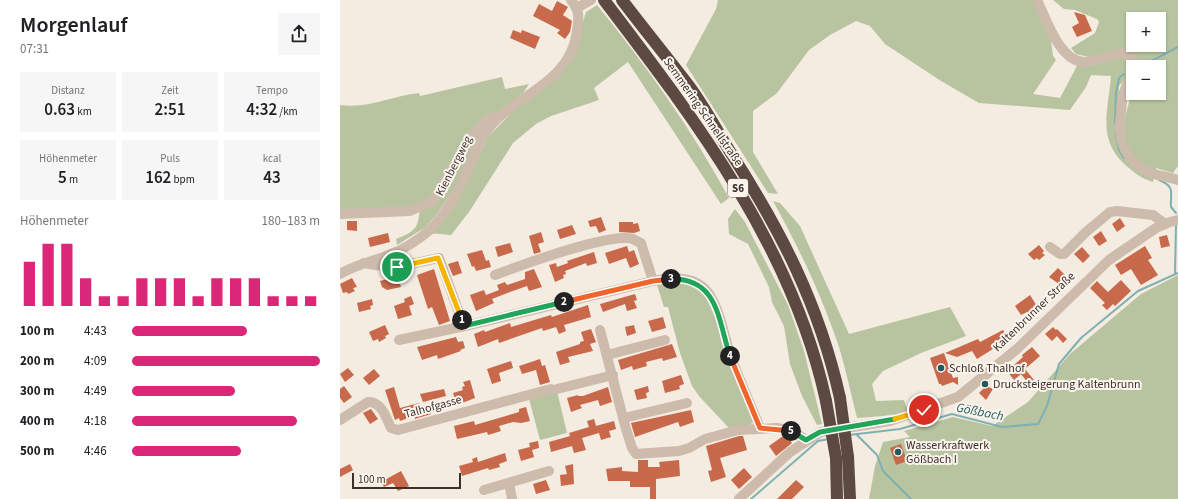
<!DOCTYPE html>
<html lang="de">
<head>
<meta charset="utf-8">
<style>
  :root { --surface:#fff; --page:#f6f6f6; --text:#202124; --muted:#757577; --accent:#db2777 }
  body { margin:0; font-family:"Source Sans 3",sans-serif; background:var(--page); color:var(--text); height:100vh; display:flex; flex-direction:column; font-size:15px; white-space:nowrap }
  * { box-sizing:border-box; margin:0 }
  p { font-size:13px; color:var(--muted) }
  .icon { flex:none; width:22px; height:22px; fill:none; stroke:currentColor; stroke-width:2; stroke-linecap:round; stroke-linejoin:round }
  .map { position:relative; flex:1; overflow:hidden }
  .side { display:flex; flex-direction:column; background:var(--surface); width:340px }
  .side>* { flex:none }
  .controls { position:absolute; left:786px; top:12px; display:grid; gap:8px }
  .controls a { display:grid; place-items:center; width:40px; height:40px; border-radius:0px; background:var(--surface); box-shadow:0 1px 3px #0004; font-size:20px }
  .scale { position:absolute; left:12px; bottom:10px; width:109px; box-sizing:border-box; padding-left:4px; border:2px solid #3b302b; border-top:0; font-size:11px; line-height:14px; white-space:nowrap; color:#3b302b; -webkit-text-stroke:3px #fbf5ee; paint-order:stroke }
  .pin { position:absolute; display:grid; place-items:center; width:34px; height:34px; color:#fff; margin:-17px; border:2px solid #fff; border-radius:50%; box-shadow:0 1px 4px #0007 }
  .km { position:absolute; width:20px; height:20px; margin:-10px; border-radius:50%; background:#222; color:#fff; font-size:11px; line-height:20px; text-align:center }
  .round { display:grid; place-items:center; flex:none; width:42px; height:42px; border-radius:0px; background:var(--page) }
  .head { display:flex; align-items:center; justify-content:space-between; height:68px; padding:0 20px }
  h1 { font-size:22px; font-weight:600; line-height:30px }
  .metrics { display:grid; grid-template-columns:repeat(3,1fr); gap:6px; height:68px; padding:4px 20px }
  .metrics div { display:grid; align-content:center; border-radius:0px; background:var(--page); text-align:center }
  .metrics b { font-size:17px; font-weight:600 }
  .metrics small { font-size:11px; font-weight:400 }
  .metrics p { font-size:11px }
  .chart { height:112px; padding:8px 20px }
  .chart p { display:flex; justify-content:space-between }
  .chart svg { width:100%; height:72px; margin-top:4px; stroke:var(--accent); stroke-width:6 }
  ul { padding:0 20px; list-style:none; font-size:13px }
  li { display:grid; grid-template-columns:64px 48px 1fr; align-items:center; height:30px }
  li i { height:10px; border-radius:5px; background:var(--accent) }
  main { display:flex; flex:1; min-height:0 }
  .map>svg:first-child { display:block }
  .green { fill:#b8c4a0; fill-rule:evenodd }
  .lines { fill:none; stroke-linecap:round; stroke-linejoin:round }
  .stream { stroke:#7fb0b2; stroke-width:2 }
  .building { fill:#c8694b }
  .minor { stroke:#cdbbac; stroke-width:10 }
  .highway { stroke:#5c4a42; stroke-width:12 }
  .highway-bridge { stroke:#5c4a42; stroke-width:12 }
  .split-1-casing { stroke:#fff; stroke-width:8 }
  .split-2-casing { stroke:#fff; stroke-width:8 }
  .split-3-casing { stroke:#fff; stroke-width:8 }
  .split-4-casing { stroke:#fff; stroke-width:8 }
  .split-5-casing { stroke:#fff; stroke-width:8 }
  .split-6-casing { stroke:#fff; stroke-width:8 }
  .split-7-casing { stroke:#fff; stroke-width:8 }
  .split-1 { stroke:#f5b400; stroke-width:5 }
  .split-2 { stroke:#22a559; stroke-width:5 }
  .split-3 { stroke:#f0652b; stroke-width:5 }
  .split-4 { stroke:#22a559; stroke-width:5 }
  .split-5 { stroke:#f0652b; stroke-width:5 }
  .split-6 { stroke:#22a559; stroke-width:5 }
  .split-7 { stroke:#f5b400; stroke-width:5 }
  .poi-dot { fill:#1f5a5e; stroke:#fbf5ee; stroke-width:1.5 }
  .labels { text-anchor:middle; dominant-baseline:central; stroke-width:4; stroke-linejoin:round; paint-order:stroke }
  .shield { fill:#fbf5ee; stroke:#756b66; stroke-width:1 }
  .shield-label { font-size:11px; font-weight:bold; fill:#3b302b }
  .street-label { font-size:12px; fill:#3b302b; stroke:#fbf5ee }
  .poi-label { font-size:12px; fill:#3b302b; stroke:#fbf5ee; text-anchor:start }
  .water-label { font-size:13px; font-style:italic; fill:#1f5a5e; stroke:#fbf5ee }
</style>
</head>
<body>
<main>
<section class="side">
<div class="head"><div><h1>Morgenlauf</h1><p>07:31</p></div><a class="round"><svg class="icon" aria-label="share" viewBox="0 0 24 24"><path d="M12 15V3M7 8l5-5 5 5M5 13v7h14v-7"/></svg></a></div>
<div class="metrics">
<div><p>Distanz</p><b>0.63<small> km</small></b></div>
<div><p>Zeit</p><b>2:51</b></div>
<div><p>Tempo</p><b>4:32<small> /km</small></b></div>
</div>
<div class="metrics">
<div><p>Höhenmeter</p><b>5<small> m</small></b></div>
<div><p>Puls</p><b>162<small> bpm</small></b></div>
<div><p>kcal</p><b>43</b></div>
</div>
<div class="chart"><p><span>Höhenmeter</span>180–183 m</p>
<svg viewBox="0 0 160 44" preserveAspectRatio="none"><path d="M5 44V17M15 44V6M25 44V6M35 44V27M45 44V38M55 44V38M65 44V27M75 44V27M85 44V27M95 44V38M105 44V27M115 44V27M125 44V27M135 44V38M145 44V38M155 44V38"/></svg>
</div>
<ul>
<li><b>100 m</b>4:43<i style="width:61%"></i></li>
<li><b>200 m</b>4:09<i style="width:100%"></i></li>
<li><b>300 m</b>4:49<i style="width:55%"></i></li>
<li><b>400 m</b>4:18<i style="width:88%"></i></li>
<li><b>500 m</b>4:46<i style="width:58%"></i></li>
</ul>
</section>
<div class="map">
<svg width="838" height="499" viewBox="0 0 838 499">
  <rect width="100%" height="100%" fill="#f4ebe1"/>
  <!-- green -->
  <g class="green">
    <path d="M378,0H694L711,40L713,56L716,60L693,94L720,98L738,64L749,57L736,54L731,48L755,33L759,22L757,19L735,10L724,9L713,0H838V166L833,173L816,168L813,182C803,179 797,175 789,168C756,141 768,113 771,76L751,75L746,87L730,110L639,103L601,81L545,44L530,26L516,21L490,35L469,50L437,93L413,111V152L438,194L428,193L346,65L376,9ZM793,19H819V45H793ZM799,60L801,67H819V93H793V86L785,118L777,130L779,86L790,74L792,65Z"/>
    <path d="M257,5C306,65 352,130 389,198L381,204L288,62L254,88L259,100L211,116L196,124L173,143L129,212L111,235L89,233L136,162L148,137L180,104L207,86L242,25L246,12Z"/>
    <path d="M162,77L165,89L189,84L183,93L160,112L120,180L97,214L86,227L57,245L56,239C78,230 78,228 80,205L70,209L0,212V105C27,109 52,96 79,93L80,96Z"/>
    <path d="M433,201L440,203L460,226L509,334L610,307L626,336L581,353L543,371L532,384L536,401L564,400L568,412L543,416L517,418C511,394 506,370 499,347C482,296 459,248 433,201Z"/>
    <polygon points="395,209 405,222 448,305 464,351 482,424 477,425 462,396 450,364 444,326 432,302 429,287 408,244 389,234 388,219"/>
    <polygon points="838,275 838,499 529,499 535,466 543,442 570,437 564,431 613,417 652,426 688,402 730,354 801,294"/>
    <polygon points="338,283 355,286 364,293 373,313 414,421 409,426 389,428 359,396 352,386 340,353 328,307 324,307 317,285"/>
    <polygon points="217,391 227,433 200,440 189,399"/>
  </g>
  <g class="lines">
    <!-- stream -->
    <g class="stream">
      <polyline points="800,67 838,47"/>
      <polyline points="775,123 776,93 779,78 784,74"/>
      <polyline points="776,134 779,150 784,158"/>
      <path d="M819,180C836,187 830,192 831,207L836,213"/>
      <polyline points="835,274 836,224"/>
      <polyline points="516,434 537,455 543,471 571,499"/>
      <polyline points="509,435 560,429 612,414 662,427 698,424 707,406 719,364 741,338 798,291 838,273"/>
      <polyline points="411,499 478,441 489,439"/>
    </g>
  </g>
  <!-- building -->
  <g class="building">
    <polygon points="217,1 228,7 223,15 232,21 230,32 225,39 217,33 220,30 193,16 199,4 212,11"/>
    <polygon points="734,12 745,15 752,31 737,37 732,27 739,23"/>
    <polygon points="173,30 181,33 182,30 200,37 195,49 170,38"/>
    <polygon points="261,217 266,230 259,233 256,226 250,227 248,221"/>
    <polygon points="780,218 785,226 777,232 772,224"/>
    <polygon points="7,221 17,221 17,231 7,230"/>
    <polygon points="279,222 293,222 293,224 298,223 300,231 294,233 279,232"/>
    <polygon points="232,225 236,234 220,239 217,230"/>
    <polygon points="761,231 767,241 759,246 753,237"/>
    <polygon points="201,232 204,242 198,244 201,252 194,254 189,236"/>
    <polygon points="48,233 50,242 30,247 28,238"/>
    <polygon points="827,235 830,246 821,248 819,237"/>
    <polygon points="170,243 173,252 158,257 155,247"/>
    <polygon points="699,245 704,251 702,253 705,255 699,260 697,258 694,260 688,254"/>
    <polygon points="287,246 289,252 294,250 299,264 290,268 286,258 269,264 265,253"/>
    <polygon points="805,246 812,258 808,260 818,275 801,285 791,269 781,275 775,265"/>
    <polygon points="742,247 750,256 743,263 734,254"/>
    <polygon points="142,250 146,261 149,260 151,267 136,271 134,266 132,267 127,254"/>
    <polygon points="254,252 257,263 247,266 246,263 225,271 226,274 223,275 224,278 215,282 209,265 216,263 217,267 228,263 227,261"/>
    <polygon points="118,261 122,273 113,276 108,264"/>
    <polygon points="718,268 727,277 719,284 709,277"/>
    <polygon points="94,269 110,321 99,325 92,307 88,309 77,275"/>
    <polygon points="194,269 202,287 189,291 187,286 170,292 152,299 154,303 136,311 130,295 144,290 146,295 159,290 157,285 165,282 167,285 185,279 185,272"/>
    <polygon points="58,276 61,287 47,290 42,287 40,281"/>
    <polygon points="12,278 17,287 13,288 15,291 8,294 7,292 3,293 0,284"/>
    <polygon points="781,280 791,291 775,306 773,304 767,310 762,305 765,303 750,288 757,281 768,292"/>
    <polygon points="295,294 297,300 294,301 297,308 287,311 285,304 263,312 260,304"/>
    <polygon points="690,295 700,311 691,317 687,312 681,315 675,306"/>
    <polygon points="71,296 74,304 69,306 72,315 58,319 54,306 65,302 64,299"/>
    <polygon points="32,299 33,305 30,306 31,309 19,312 17,303"/>
    <polygon points="248,305 251,317 224,325 226,331 219,334 216,327 203,331 202,328 159,343 158,339 138,347 134,334 144,330 145,332 170,323 171,327 211,315 212,317"/>
    <polygon points="323,317 326,328 312,332 308,321"/>
    <polygon points="45,325 49,334 45,336 46,338 39,342 38,339 33,341 29,332"/>
    <polygon points="294,325 296,333 287,336 285,327"/>
    <polygon points="713,327 716,330 717,329 727,339 723,343 717,336 712,341 705,334"/>
    <polygon points="251,329 256,342 250,344 253,351 228,357 230,362 220,365 216,352 240,344 240,342 244,341 241,332"/>
    <polygon points="663,330 669,339 637,359 632,351 617,357 605,353 638,339 640,342"/>
    <polygon points="116,337 118,342 123,341 125,348 120,350 121,351 98,359 97,355 82,360 77,347"/>
    <polygon points="332,344 337,357 323,361 322,358 306,362 307,366 293,370 292,366 281,370 278,360"/>
    <polygon points="692,347 700,356 685,369 694,380 689,384 681,374 674,380 667,371 683,357 682,355"/>
    <polygon points="604,353 613,378 618,377 618,385 613,382 602,386 601,384 599,384 590,358"/>
    <polygon points="200,359 202,366 205,365 210,382 200,385 196,370 182,374 179,366"/>
    <polygon points="171,361 173,368 159,373 161,381 152,384 147,369"/>
    <polygon points="8,368 14,375 5,382 0,374"/>
    <polygon points="34,369 40,376 29,385 23,378"/>
    <polygon points="341,375 344,384 339,386 340,389 325,393 322,381"/>
    <polygon points="130,380 135,398 117,405 113,393 123,390 122,387 125,386 123,382"/>
    <polygon points="4,386 12,397 4,403 0,398 0,389"/>
    <polygon points="308,386 309,392 306,393 307,398 297,400 294,390"/>
    <polygon points="646,386 653,389 646,400 639,393"/>
    <polygon points="54,387 60,408 79,403 83,414 90,412 91,414 75,419 74,416 60,421 59,418 55,420 45,390"/>
    <polygon points="268,387 272,402 260,406 258,400 240,405 242,408 231,412 227,398 238,395 238,396 243,396"/>
    <polygon points="104,389 106,396 83,402 80,394"/>
    <polygon points="186,407 190,421 181,423 173,422 159,426 161,431 148,435 147,432 117,439 114,426 134,421 135,425 179,412 179,409"/>
    <polygon points="31,409 38,419 30,424 23,413"/>
    <polygon points="351,410 354,422 340,427 338,422 295,437 291,423"/>
    <polygon points="254,419 256,426 274,421 276,429 269,431 271,437 261,440 259,433 242,438 246,450 234,453 232,446 211,452 209,442 230,436 229,433 249,427 247,421"/>
    <polygon points="399,436 403,436 407,450 380,458 386,477 371,482 368,471 372,470 366,446"/>
    <polygon points="443,436 448,437 452,443 436,456 429,446"/>
    <polygon points="198,441 199,448 192,450 194,457 181,461 178,450 190,447 189,443"/>
    <polygon points="561,444 567,461 556,465 550,448"/>
    <polygon points="165,453 167,461 159,464 160,467 149,470 148,468 122,476 119,466 133,462 132,459 137,457 138,462"/>
    <polygon points="298,460 308,460 308,467 320,467 319,462 339,460 340,476 316,479 316,499 310,499 310,487 290,487 290,481 268,481 266,469 282,467 282,471 298,472"/>
    <polygon points="10,464 13,470 0,477 0,469"/>
    <polygon points="233,464 234,484 221,486 220,475 227,474 225,466"/>
    <polygon points="404,468 412,477 399,489 391,480"/>
    <polygon points="61,471 69,486 58,491 53,483 44,487 41,482"/>
    <polygon points="206,480 210,490 196,494 193,484"/>
    <polygon points="456,480 464,487 452,499 437,499"/>
  </g>
  <g class="lines">
    <!-- minor -->
    <g class="minor">
      <path d="M697,0C706,18 719,61 744,62C757,62 770,54 784,53L793,59L796,67"/>
      <polyline points="237,8 251,0"/>
      <path d="M793,76C783,89 782,96 781,113C777,140 784,161 811,173C820,176 829,177 838,180"/>
      <polyline points="0,214 70,211 93,201 131,137 148,119 161,115"/>
      <polyline points="710,247 720,254 724,254 746,232 770,212 777,211 813,215 825,224"/>
      <path d="M24,263C54,270 70,264 99,258L124,326"/>
      <path d="M0,274C16,264 35,261 51,254C65,249 79,239 90,230C107,213 120,188 130,165C134,156 138,144 144,135C170,94 230,87 237,31C239,18 240,11 231,0"/>
      <path d="M155,275C179,266 271,232 293,239C295,240 298,242 301,243L313,281"/>
      <polyline points="260,330 286,429 292,448 296,454 339,451 349,448 365,439 398,430 437,428 453,431 466,440"/>
      <path d="M59,340L134,324L313,281C329,278 349,275 363,287C380,302 384,339 392,360C401,383 411,406 420,428"/>
      <polyline points="267,355 325,340"/>
      <polyline points="217,389 273,375"/>
      <polyline points="284,418 347,403"/>
      <path d="M0,420L28,402C41,401 46,417 51,428L58,430L211,389"/>
      <polyline points="169,483 172,499"/>
      <polyline points="144,490 209,471"/>
      <polyline points="399,499 450,452 481,432 550,421 618,397 677,349 769,260 816,228 830,222 838,220"/>
    </g>
    <!-- highway -->
    <g class="highway">
      <path d="M264,0C357,122 453,248 486,401"/>
      <path d="M282,0C304,29 327,57 349,86C364,106 376,129 389,150C441,231 479,304 500,398"/>
      <polyline points="508,457 510,499"/>
      <polyline points="496,458 497,499"/>
    </g>
    <!-- highway-bridge -->
    <g class="highway-bridge">
      <polyline points="500,398 508,457"/>
      <polyline points="486,401 496,458"/>
    </g>
  </g>
  <g class="lines">
    <!-- split-1 casing -->
    <g class="split-1-casing">
      <polyline id="split-1" points="57,267 98,258 122,320"/>
    </g>
    <!-- split-2 casing -->
    <g class="split-2-casing">
      <polyline id="split-2" points="122,320 124,326 224,302"/>
    </g>
    <!-- split-3 casing -->
    <g class="split-3-casing">
      <polyline id="split-3" points="224,302 313,281 331,279"/>
    </g>
    <!-- split-4 casing -->
    <g class="split-4-casing">
      <path id="split-4" d="M331,279C379,278 378,321 390,356"/>
    </g>
    <!-- split-5 casing -->
    <g class="split-5-casing">
      <polyline id="split-5" points="390,356 420,428 451,431"/>
    </g>
    <!-- split-6 casing -->
    <g class="split-6-casing">
      <polyline id="split-6" points="451,431 466,440 480,432 555,419"/>
    </g>
    <!-- split-7 casing -->
    <g class="split-7-casing">
      <polyline id="split-7" points="555,419 584,410"/>
    </g>
    <!-- split-1 -->
    <use href="#split-1" class="split-1"/>
    <!-- split-2 -->
    <use href="#split-2" class="split-2"/>
    <!-- split-3 -->
    <use href="#split-3" class="split-3"/>
    <!-- split-4 -->
    <use href="#split-4" class="split-4"/>
    <!-- split-5 -->
    <use href="#split-5" class="split-5"/>
    <!-- split-6 -->
    <use href="#split-6" class="split-6"/>
    <!-- split-7 -->
    <use href="#split-7" class="split-7"/>
  </g>
  <!-- markers -->
  <g class="poi-dot">
    <circle cx="601" cy="368" r="4"/>
    <circle cx="645" cy="384" r="4"/>
    <circle cx="558" cy="452" r="4"/>
  </g>
  <g class="labels">
    <!-- shield labels -->
    <rect class="shield" x="388" y="179" width="20" height="18" rx="3"/>
    <g class="shield-label">
      <text x="398" y="188">S6</text>
    </g>
    <!-- street labels -->
    <g class="street-label">
      <text transform="translate(363 112) rotate(55)">Semmering Schnellstraße</text>
      <text transform="translate(114 166) rotate(-63)">Kienbergweg</text>
      <text transform="translate(694 312) rotate(-44)">Kaltenbrunner Straße</text>
      <text transform="translate(93 407) rotate(-15)">Talhofgasse</text>
    </g>
    <!-- poi labels -->
    <g class="poi-label">
      <text x="609" y="368">Schloß Thalhof</text>
      <text x="653" y="384">Drucksteigerung Kaltenbrunn</text>
      <text x="566" y="445">Wasserkraftwerk<tspan x="566" dy="14">Gößbach I</tspan></text>
    </g>
    <!-- water labels -->
    <g class="water-label">
      <text transform="translate(640 412) rotate(11)">Gößbach</text>
    </g>
  </g>
</svg>
<div class="controls">
<a>+</a>
<a>−</a>
</div>
<div class="scale">100 m</div>
<div class="pin" style="left:57px;top:267px;background:#1e9e55"><svg class="icon" aria-label="arrive" viewBox="0 0 24 24"><path d="M6 21V4h12l-3 4 3 4H6"/></svg></div>
<div class="pin" style="left:584px;top:410px;background:#d93025"><svg class="icon" aria-label="check" viewBox="0 0 24 24"><path d="M5 12l5 5 9-10"/></svg></div>
<b class="km" style="left:122px;top:320px">1</b>
<b class="km" style="left:224px;top:302px">2</b>
<b class="km" style="left:331px;top:279px">3</b>
<b class="km" style="left:390px;top:356px">4</b>
<b class="km" style="left:451px;top:431px">5</b>
</div>
</main>
</body>
</html>
